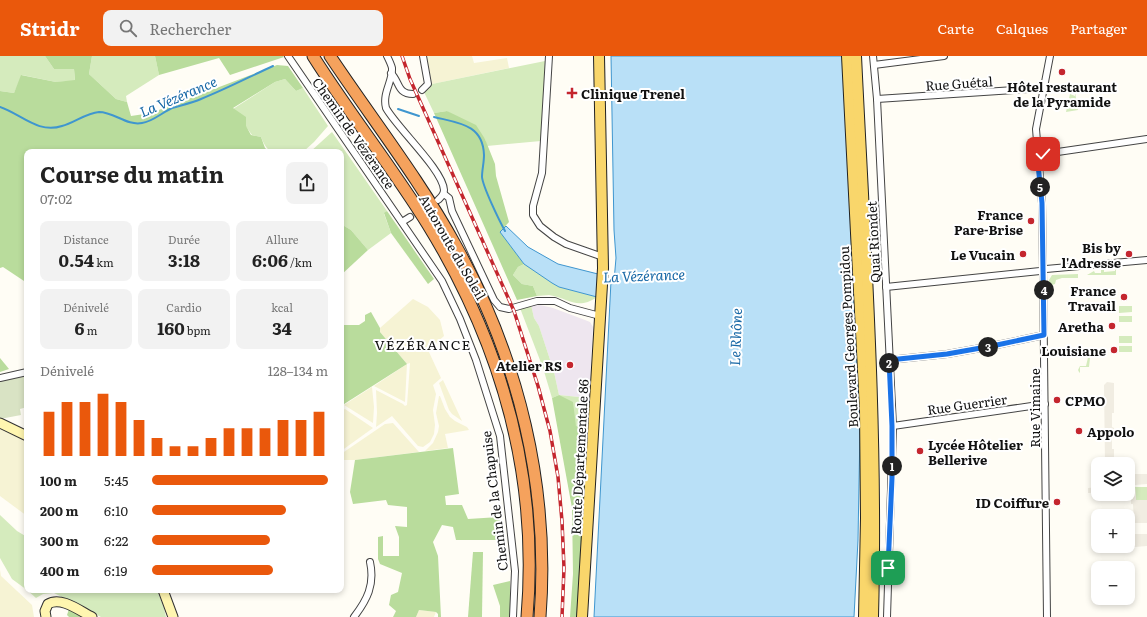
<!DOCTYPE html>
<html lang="fr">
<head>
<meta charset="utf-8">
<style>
  :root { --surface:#fff; --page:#f2f2f2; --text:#222; --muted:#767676; --accent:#ea580c }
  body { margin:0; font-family:Literata,serif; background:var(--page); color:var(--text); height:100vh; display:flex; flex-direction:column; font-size:15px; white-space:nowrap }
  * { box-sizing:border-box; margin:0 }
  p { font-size:13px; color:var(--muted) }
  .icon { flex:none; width:22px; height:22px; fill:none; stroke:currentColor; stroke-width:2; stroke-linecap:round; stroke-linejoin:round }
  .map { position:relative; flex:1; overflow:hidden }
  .drawer { position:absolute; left:24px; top:93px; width:320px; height:444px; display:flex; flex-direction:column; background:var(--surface); border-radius:8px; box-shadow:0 2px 6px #0003 }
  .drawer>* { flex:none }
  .fabs { position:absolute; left:1091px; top:401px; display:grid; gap:8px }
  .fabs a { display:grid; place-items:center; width:44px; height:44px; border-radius:8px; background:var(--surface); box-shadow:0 2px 6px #0003; font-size:20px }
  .pin { position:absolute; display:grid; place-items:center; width:34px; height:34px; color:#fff; margin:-17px; border-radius:8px; box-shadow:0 2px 6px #0006 }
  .km { position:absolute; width:20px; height:20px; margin:-10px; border-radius:50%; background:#222; color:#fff; font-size:11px; line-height:20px; text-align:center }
  .round { display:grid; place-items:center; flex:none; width:42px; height:42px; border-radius:8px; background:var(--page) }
  .head { display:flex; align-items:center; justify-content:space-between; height:68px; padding:0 16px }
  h1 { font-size:22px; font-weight:700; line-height:30px }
  .stats { display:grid; grid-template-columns:repeat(3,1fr); gap:6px; height:68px; padding:4px 16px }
  .stats div { display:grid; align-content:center; border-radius:8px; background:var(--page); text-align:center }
  .stats b { font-size:17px; font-weight:700 }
  .stats small { font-size:11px; font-weight:400 }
  .stats p { font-size:11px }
  .chart { height:112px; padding:8px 16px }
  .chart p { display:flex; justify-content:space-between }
  .chart svg { width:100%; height:72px; margin-top:4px; stroke:var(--accent); stroke-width:6 }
  ul { padding:0 16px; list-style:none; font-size:13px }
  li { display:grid; grid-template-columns:64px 48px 1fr; align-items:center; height:30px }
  li i { height:10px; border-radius:5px; background:var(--accent) }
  header { display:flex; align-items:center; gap:24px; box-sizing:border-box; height:56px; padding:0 20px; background:var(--accent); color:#fff }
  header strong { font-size:19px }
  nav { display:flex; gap:22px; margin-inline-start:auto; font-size:14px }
  .search { width:280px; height:36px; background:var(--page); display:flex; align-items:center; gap:10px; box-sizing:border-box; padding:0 14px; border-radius:8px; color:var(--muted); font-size:15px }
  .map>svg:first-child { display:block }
  .industrial { fill:#eee6ef }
  .farmland { fill:#f6f3d4 }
  .green { fill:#d5ebbd }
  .forest { fill:#b9dc9c }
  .cemetery { fill:#d9e3c4 }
  .plaza { fill:#f1ede2 }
  .water { fill:#b9e0f7; stroke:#3f96cf }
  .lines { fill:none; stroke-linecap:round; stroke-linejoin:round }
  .stream { stroke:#3f96cf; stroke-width:2 }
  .street-tunnel { stroke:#dbdad3; stroke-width:6; stroke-dasharray:6 3; stroke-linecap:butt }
  .street-casing { stroke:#444; stroke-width:8 }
  .secondary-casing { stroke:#333; stroke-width:11 }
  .primary-casing { stroke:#222; stroke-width:12 }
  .highway-casing { stroke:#222; stroke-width:13 }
  .street { stroke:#fff; stroke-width:6 }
  .secondary { stroke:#fff6b0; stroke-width:9 }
  .primary { stroke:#f9d66b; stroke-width:10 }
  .highway { stroke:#f5a25d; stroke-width:11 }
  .rail-casing { stroke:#c4262e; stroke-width:3.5 }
  .rail { stroke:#fff; stroke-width:2; stroke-dasharray:6; stroke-linecap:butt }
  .route-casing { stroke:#fff; stroke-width:8 }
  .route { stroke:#1a73e8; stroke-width:5 }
  .poi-dot { fill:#c4262e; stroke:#fff; stroke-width:1.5 }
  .labels { text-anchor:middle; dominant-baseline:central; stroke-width:4; stroke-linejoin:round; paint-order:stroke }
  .street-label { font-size:13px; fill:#111; stroke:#fff }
  .poi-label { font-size:13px; font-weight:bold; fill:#111; stroke:#fff; text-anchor:end }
  .water-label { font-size:14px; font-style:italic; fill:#1768a6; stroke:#fff }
  .neighbourhood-label { font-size:14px; letter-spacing:1px; fill:#111; stroke:#fff }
</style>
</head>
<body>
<header>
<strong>Stridr</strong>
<div class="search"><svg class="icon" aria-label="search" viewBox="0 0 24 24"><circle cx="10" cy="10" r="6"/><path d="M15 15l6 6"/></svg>Rechercher</div>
<nav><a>Carte</a><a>Calques</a><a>Partager</a></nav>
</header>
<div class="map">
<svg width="1147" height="561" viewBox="0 0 1147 561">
  <rect width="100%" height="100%" fill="#fffdf5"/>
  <!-- industrial -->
  <polygon class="industrial" points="531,249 540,249 553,252 585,264 590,266 593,271 589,342 559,339 554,316 539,270 534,262"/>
  <!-- farmland -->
  <g class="farmland">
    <polygon points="428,0 472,0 474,7 507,2 509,12 432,28 427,2"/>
    <polygon points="413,243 428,251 440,264 444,280 428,294 441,322 433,329 436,338 433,354 435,369 434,378 430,386 423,391 418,390 392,360 376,371 377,357 376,334 403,348 405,350 407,349 410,307 407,308 405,346 374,330 407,308 380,276 380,272"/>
    <polygon points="443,324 462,365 452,358 449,354 439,327"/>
    <polygon points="372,331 374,351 373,367 344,349"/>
    <polygon points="439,340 440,340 445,353 450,361 455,365 467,371 469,374 445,378 448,392 425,395 433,387 438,376 439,370 436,357"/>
    <polygon points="345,353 373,372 341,395 343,354"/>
    <polygon points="393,367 419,396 355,404 341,404 341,398 385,368"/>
    <polygon points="0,372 23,383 27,388 27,460 0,440"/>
    <polygon points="0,514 1,520 32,549 34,561 0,561"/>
    <polygon points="419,554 436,556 434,561 416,561"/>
  </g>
  <!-- green -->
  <g class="green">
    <polygon points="0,0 45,0 54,13 74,13 75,25 56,26 22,19 14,37 0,35"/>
    <polygon points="92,0 155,0 159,19 126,40 127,46 116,43 89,18"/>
    <polygon points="545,5 541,85 487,90 485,83 447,55 434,57 424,36 429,33 432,28"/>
    <path d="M285,23L296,35L303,32L328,70L314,86L303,96L297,95L296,96C276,96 269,102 261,81L252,79L233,53L275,26Z"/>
    <polygon points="1075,36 1078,54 1066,56 1070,38 1075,40"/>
    <polygon points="332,76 387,155 384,158 391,177 368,194 351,174 341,168 341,96 310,96"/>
    <path d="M524,208L559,231L597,241C577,255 569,242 549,239C545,239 541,240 537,240L533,230L522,228L513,219L518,211Z"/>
    <polygon points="1115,212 1121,212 1121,213 1116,214 1116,219 1087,219 1094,215 1095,217 1101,217 1101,214 1104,214 1104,216 1115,215"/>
    <polygon points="1078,218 1078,222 1062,222 1056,224 1055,228 1049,230 1049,224 1052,219"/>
    <polygon points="531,249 534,262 539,270 554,316 559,339 589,342 587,371 576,370 559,339 552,342 543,312 520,252"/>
    <polygon points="1119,250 1132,250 1132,256 1119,257"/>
    <rect x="1119" y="260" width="13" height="6"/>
    <rect x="1119" y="280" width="13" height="7"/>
    <rect x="1119" y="290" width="13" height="6"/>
    <polygon points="1090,293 1091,293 1091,302 1090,302 1089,311 1080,311 1080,317 1079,316 1078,314 1080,310 1086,310"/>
    <polygon points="1135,431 1147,431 1147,444 1136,444"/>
    <polygon points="0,459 17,475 27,481 27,534 12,523 0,502"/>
    <polygon points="27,534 157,534 164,552 166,561 101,561 54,537 43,538 36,542"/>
  </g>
  <!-- forest -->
  <g class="forest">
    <polygon points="45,0 92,0 89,18 116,43 127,46 131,60 151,57 277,9 288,10 303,32 296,35 285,23 275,26 233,52 246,61 246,70 251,79 261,81 265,92 270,96 27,96 27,227 3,211 0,212 0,35 14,37 21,19 56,26 75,24 74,13 54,13"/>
    <polygon points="155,0 283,0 284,1 230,19 219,2 159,19"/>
    <polygon points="447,55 476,69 485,83 495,108 496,120 509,166 500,176 524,208 518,211 513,219 522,228 533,230 537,240 517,244 434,57"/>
    <polygon points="387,155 434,223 428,228 391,177 384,157"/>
    <polygon points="341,168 351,174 368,194 341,219"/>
    <polygon points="371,256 380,272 380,276 407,308 341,350 341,269 359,269 365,265 365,259"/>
    <polygon points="0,302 9,313 0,316"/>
    <polygon points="559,339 573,346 576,370 587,371 577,561 570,561 573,518 572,452 552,342"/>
    <polygon points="453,392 459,438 445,440 446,449 462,449 468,463 499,461 502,469 497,484 456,484 453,471 442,469 433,486 438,500 441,561 438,561 438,558 436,556 419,554 416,561 393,561 396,555 389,549 391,539 398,536 402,517 380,508 378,503 378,481 383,480 383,500 399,500 399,481 395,470 407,471 407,451 388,449 386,444 353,448 350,436 355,404"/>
    <polygon points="473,496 483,496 482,561 468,561"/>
    <polygon points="510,525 510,561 500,561 500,550 493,529"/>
    <polygon points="69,553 83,561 69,561 67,559"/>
  </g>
  <!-- cemetery -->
  <polygon class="cemetery" points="27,320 27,351 20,353 21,359 0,363 0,325"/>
  <!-- plaza -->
  <g class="plaza">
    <polygon points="1107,326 1114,327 1114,357 1112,357 1112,371 1114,372 1114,381 1112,381 1112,393 1114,393 1114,408 1105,408 1104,329"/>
    <polygon points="1128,418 1147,418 1147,428 1135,429 1136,444 1147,444 1147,467 1134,467 1133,448 1131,448 1131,438 1128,438 1128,430 1131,430 1131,421 1128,420"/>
    <polygon points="1098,431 1098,438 1114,438 1114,440 1095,440 1095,437 1088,437 1088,432"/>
    <polygon points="1129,478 1147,478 1147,490 1123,492 1123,490 1128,490"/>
  </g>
  <!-- water -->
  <g class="water">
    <polygon points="611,0 843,0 860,372 858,484 854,561 594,561 611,225 614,225 616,202 614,174"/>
    <polygon points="506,170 528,191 558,208 598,218 597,241 559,231 552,227 524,208 500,176"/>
  </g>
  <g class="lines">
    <!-- stream -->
    <g class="stream">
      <path d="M0,51C21,58 38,78 62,70C74,67 86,57 99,56C114,56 127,70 142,67C152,66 163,56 172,52C182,49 192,47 201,43C226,33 249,21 273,10"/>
      <polyline points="398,53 419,60"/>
      <path d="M434,61C458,67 483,68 484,99C484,107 482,114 482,121C483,131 499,164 505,175"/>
    </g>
    <!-- street-tunnel -->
    <polyline class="street-tunnel" points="410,161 433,147"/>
    <!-- street casing -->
    <g class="street-casing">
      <g id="street">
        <polyline points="288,0 442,225 460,263 476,304 500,380 515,515 513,561"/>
        <path d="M387,0C389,4 391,8 392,12C393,25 382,37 386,52C397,72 443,114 444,134C444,139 441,141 438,144"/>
        <polyline points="549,0 542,117 533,150 533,159 540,170 554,181 566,188 603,201"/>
        <polyline points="873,0 877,43 893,370 887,561"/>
        <polyline points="874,9 944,0"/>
        <path d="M391,17C400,26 397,38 413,38"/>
        <polyline points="422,34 428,28 423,0"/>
        <polyline points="877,43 1044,32"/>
        <polyline points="1037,99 1147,83"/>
        <polyline points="444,138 449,142 452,155 494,244 500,251 509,253 537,245 555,245 570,252 600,260"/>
        <polyline points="402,166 410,161"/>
        <polyline points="886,231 1040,215 1046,213 1147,204"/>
        <polyline points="889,304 947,298 992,290 1044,279"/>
        <polyline points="0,322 27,316"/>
        <polyline points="893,370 1045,348"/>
        <path d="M354,561C367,544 375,529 370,506"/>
        <polyline points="1047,561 1043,214 1042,147 1036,73 1050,0"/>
      </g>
    </g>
    <!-- secondary casing -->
    <g class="secondary-casing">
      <g id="secondary">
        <polyline points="0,367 27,380"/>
        <polyline points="163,534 173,561"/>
        <path d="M46,561L45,555L48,548C61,540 80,555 92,561"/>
      </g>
    </g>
    <!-- primary casing -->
    <g class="primary-casing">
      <g id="primary">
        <polyline points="847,0 865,354 866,462 864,561"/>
        <path d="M856,0C865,187 878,374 873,561"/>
        <polyline points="582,561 603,212 599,0"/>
      </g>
    </g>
    <!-- highway casing -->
    <g class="highway-casing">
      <g id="highway">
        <path d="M313,0C349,57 392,111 428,169C501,288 539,420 527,561"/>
        <path d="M330,0C372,63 420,124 456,190C519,303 550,432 540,561"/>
      </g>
    </g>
    <!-- street -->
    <use href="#street" class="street"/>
    <!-- secondary -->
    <use href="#secondary" class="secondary"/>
    <!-- primary -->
    <use href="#primary" class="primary"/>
    <!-- highway -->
    <use href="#highway" class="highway"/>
    <!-- rail casing -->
    <g class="rail-casing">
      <polyline id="rail" points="402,0 410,23 514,255 538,330 550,375 558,421 562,465 564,512 562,561"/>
    </g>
    <!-- rail -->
    <use href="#rail" class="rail"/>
  </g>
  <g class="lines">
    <!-- route casing -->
    <g class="route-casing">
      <polyline id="route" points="888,512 892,422 892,370 889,304 947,298 992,290 1044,279 1042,147 1037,99 1043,98"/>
    </g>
    <!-- route -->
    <use href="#route" class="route"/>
  </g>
  <!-- markers -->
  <g class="poi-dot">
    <circle cx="1062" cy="16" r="4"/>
    <path d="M570 31h4v4h4v4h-4v4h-4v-4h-4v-4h4z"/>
    <circle cx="1031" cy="165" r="4"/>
    <circle cx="1023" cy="198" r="4"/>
    <circle cx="1129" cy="198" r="4"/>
    <circle cx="1124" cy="241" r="4"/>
    <circle cx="1112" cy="270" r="4"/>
    <circle cx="1114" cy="294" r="4"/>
    <circle cx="570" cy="309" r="4"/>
    <circle cx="1057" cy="344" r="4"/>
    <circle cx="1079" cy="375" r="4"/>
    <circle cx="920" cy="395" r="4"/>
    <circle cx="1057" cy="446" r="4"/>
  </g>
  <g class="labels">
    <!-- street labels -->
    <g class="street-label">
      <text transform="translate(959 27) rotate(-4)">Rue Guétal</text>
      <text transform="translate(354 77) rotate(55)">Chemin de Vézérance</text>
      <text transform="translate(873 186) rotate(-93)">Quai Riondet</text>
      <text transform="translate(453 191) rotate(60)">Autoroute du Soleil</text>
      <text transform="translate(848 281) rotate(-93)">Boulevard Georges Pompidou</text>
      <text transform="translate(967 348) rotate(-8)">Rue Guerrier</text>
      <text transform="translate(1034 352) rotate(-90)">Rue Vimaine</text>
      <text transform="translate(579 401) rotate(-87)">Route Départementale 86</text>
      <text transform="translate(494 445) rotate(-97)">Chemin de la Chapuise</text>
    </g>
    <!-- poi labels -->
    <g class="poi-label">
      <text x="1062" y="30" text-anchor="middle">Hôtel restaurant<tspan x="1062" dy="15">de la Pyramide</tspan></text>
      <text x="581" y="37" text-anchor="start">Clinique Trenel</text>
      <text x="1023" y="158">France<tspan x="1023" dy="15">Pare-Brise</tspan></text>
      <text x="1121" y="191">Bis by<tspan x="1121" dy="15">l'Adresse</tspan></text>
      <text x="1015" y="198">Le Vucain</text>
      <text x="1116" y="234">France<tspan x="1116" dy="15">Travail</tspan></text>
      <text x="1104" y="270">Aretha</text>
      <text x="1106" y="294">Louisiane</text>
      <text x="562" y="309">Atelier RS</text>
      <text x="1065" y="344" text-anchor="start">CPMO</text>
      <text x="1087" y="375" text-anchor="start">Appolo</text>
      <text x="928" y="388" text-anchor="start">Lycée Hôtelier<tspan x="928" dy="15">Bellerive</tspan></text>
      <text x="1049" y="446">ID Coiffure</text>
    </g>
    <!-- water labels -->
    <g class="water-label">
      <text transform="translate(178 40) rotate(-23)">La Vézérance</text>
      <text transform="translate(644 219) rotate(-2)">La Vézérance</text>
      <text transform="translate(735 281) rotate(-88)">Le Rhône</text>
    </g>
    <!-- neighbourhood labels -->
    <g class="neighbourhood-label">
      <text x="423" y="288">VÉZÉRANCE</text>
    </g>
  </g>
</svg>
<div class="fabs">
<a><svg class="icon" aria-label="layers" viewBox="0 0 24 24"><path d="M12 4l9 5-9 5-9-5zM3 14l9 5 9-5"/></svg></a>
<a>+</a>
<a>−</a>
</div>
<div class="pin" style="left:888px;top:512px;background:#1e9e55"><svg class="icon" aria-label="arrive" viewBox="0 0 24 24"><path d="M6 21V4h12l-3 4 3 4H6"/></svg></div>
<div class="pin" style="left:1043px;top:98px;background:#d93025"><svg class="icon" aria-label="check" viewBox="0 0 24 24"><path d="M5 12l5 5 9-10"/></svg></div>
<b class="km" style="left:892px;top:410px">1</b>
<b class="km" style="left:889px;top:307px">2</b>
<b class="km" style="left:988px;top:291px">3</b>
<b class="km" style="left:1044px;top:234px">4</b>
<b class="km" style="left:1040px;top:131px">5</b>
<section class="drawer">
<div class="head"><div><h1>Course du matin</h1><p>07:02</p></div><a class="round"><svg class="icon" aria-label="share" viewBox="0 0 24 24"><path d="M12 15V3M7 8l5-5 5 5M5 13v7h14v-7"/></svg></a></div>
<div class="stats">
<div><p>Distance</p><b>0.54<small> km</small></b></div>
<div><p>Durée</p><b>3:18</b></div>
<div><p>Allure</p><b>6:06<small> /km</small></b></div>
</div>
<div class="stats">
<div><p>Dénivelé</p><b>6<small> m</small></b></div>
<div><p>Cardio</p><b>160<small> bpm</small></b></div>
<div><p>kcal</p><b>34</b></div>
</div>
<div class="chart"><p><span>Dénivelé</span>128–134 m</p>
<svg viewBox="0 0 160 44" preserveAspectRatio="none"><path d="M5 44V17M15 44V11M25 44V11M35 44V6M45 44V11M55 44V22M65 44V33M75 44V38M85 44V38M95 44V33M105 44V27M115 44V27M125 44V27M135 44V22M145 44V22M155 44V17"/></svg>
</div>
<ul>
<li><b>100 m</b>5:45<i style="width:100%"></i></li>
<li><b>200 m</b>6:10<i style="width:76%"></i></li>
<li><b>300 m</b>6:22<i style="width:67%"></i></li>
<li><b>400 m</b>6:19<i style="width:69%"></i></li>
</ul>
</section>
</div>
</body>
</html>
